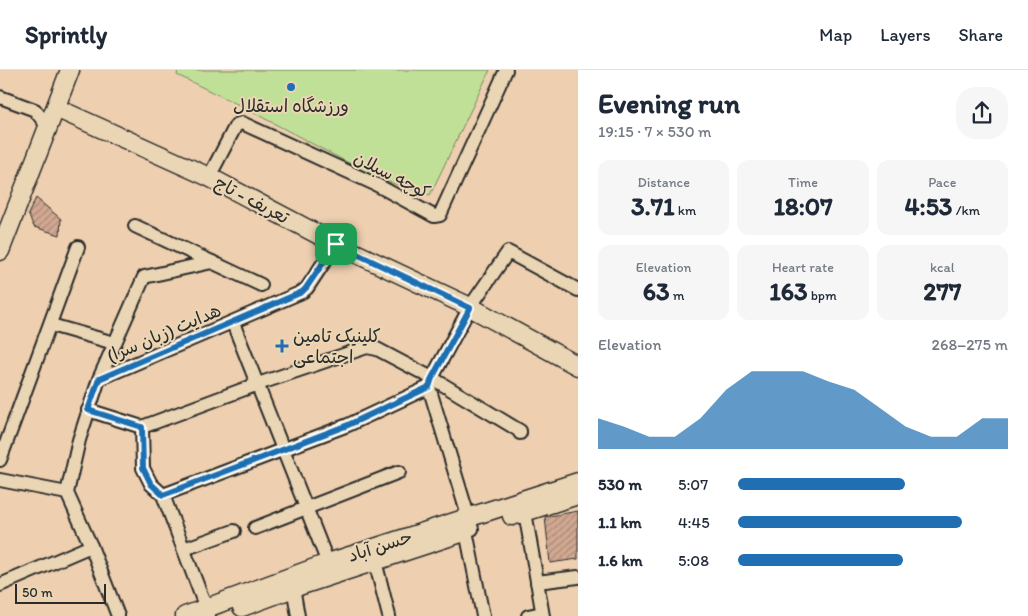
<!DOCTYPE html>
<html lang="en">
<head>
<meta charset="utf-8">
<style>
  :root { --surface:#fff; --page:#f6f6f7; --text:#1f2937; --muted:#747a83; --line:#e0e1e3; --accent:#1f6fb2 }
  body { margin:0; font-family:Itim,"Playpen Sans Arabic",sans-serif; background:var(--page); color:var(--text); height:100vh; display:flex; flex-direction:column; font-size:19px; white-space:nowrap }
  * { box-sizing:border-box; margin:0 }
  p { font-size:16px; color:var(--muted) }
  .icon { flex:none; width:28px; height:28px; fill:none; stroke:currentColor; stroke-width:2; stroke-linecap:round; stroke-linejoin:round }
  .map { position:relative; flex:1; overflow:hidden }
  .panel { display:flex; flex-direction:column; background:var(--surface); width:450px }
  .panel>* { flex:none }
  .scale { position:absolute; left:15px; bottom:12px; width:91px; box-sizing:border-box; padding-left:5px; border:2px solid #2b2b2b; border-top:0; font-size:14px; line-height:18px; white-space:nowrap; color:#2b2b2b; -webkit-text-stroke:4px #ead6b4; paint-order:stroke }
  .pin { position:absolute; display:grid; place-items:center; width:42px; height:42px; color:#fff; margin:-21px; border-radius:10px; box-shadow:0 2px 8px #0006 }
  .round { display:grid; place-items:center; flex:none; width:52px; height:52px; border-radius:20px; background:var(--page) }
  .summary { display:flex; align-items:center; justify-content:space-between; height:85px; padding:0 20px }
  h1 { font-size:28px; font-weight:700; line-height:38px }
  .metrics { display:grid; grid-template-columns:repeat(3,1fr); gap:8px; height:85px; padding:5px 20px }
  .metrics div { display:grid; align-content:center; border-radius:12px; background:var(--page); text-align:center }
  .metrics b { font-size:25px; font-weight:700 }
  .metrics small { font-size:14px; font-weight:400 }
  .metrics p { font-size:14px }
  .chart { height:140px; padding:10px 20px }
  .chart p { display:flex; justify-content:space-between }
  .chart svg { width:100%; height:90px; margin-top:5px; fill:var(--accent); opacity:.7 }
  ul { padding:0 20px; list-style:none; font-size:16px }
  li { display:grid; grid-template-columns:80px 60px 1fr; align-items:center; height:38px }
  li i { height:12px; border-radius:6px; background:var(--accent) }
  header { display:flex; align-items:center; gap:30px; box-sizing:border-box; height:70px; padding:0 25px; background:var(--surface); border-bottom:1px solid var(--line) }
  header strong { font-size:24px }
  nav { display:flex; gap:28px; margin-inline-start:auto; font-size:18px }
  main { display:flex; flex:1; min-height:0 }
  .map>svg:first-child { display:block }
  .pitch { fill:#c0e098; stroke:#768662 }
  .building { fill:url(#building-hatch); stroke:#2b2b2b }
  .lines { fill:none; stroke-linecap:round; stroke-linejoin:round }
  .street-casing { stroke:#2b2b2b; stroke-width:16 }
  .secondary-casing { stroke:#2b2b2b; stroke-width:21 }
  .street { stroke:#ead6b4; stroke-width:12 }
  .secondary { stroke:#ead6b4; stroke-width:18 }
  .route-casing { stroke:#fff; stroke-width:10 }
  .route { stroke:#1f6fb2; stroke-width:6 }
  .poi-dot { fill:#1f6fb2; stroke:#ead6b4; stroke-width:2 }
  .labels { text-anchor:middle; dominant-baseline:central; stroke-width:4; stroke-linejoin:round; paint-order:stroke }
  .poi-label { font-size:18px; fill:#2b2b2b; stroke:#ead6b4 }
  .street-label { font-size:18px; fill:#2b2b2b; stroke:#ead6b4 }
</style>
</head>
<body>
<header>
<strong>Sprintly</strong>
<nav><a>Map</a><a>Layers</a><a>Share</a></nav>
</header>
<main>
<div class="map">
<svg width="578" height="546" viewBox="0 0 578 546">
  <defs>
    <pattern id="building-hatch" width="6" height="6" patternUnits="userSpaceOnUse" patternTransform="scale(1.25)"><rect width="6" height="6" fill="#d1a891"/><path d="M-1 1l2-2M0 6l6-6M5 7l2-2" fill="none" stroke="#aa8977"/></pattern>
  </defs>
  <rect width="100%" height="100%" fill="#eed0b0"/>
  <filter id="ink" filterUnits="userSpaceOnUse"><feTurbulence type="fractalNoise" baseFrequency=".02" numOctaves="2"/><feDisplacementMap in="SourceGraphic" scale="10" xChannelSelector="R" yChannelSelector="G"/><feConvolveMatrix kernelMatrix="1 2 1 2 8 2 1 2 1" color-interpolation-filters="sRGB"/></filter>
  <g filter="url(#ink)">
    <!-- pitch -->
    <polygon class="pitch" points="178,0 490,0 430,125 379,109 241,36 177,5"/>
    <!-- building -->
    <g class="building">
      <polygon points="36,128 61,149 60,165 34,157 28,144"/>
      <polygon points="578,441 578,489 550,493 545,447"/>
    </g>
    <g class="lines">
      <!-- street casing -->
      <g class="street-casing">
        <g id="street">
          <polyline points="0,27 35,40 48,57"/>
          <polyline points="209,107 236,55 242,53 377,115 434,146 440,145 506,0"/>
          <polyline points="135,156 261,215"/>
          <polyline points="233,253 328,493"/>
          <polyline points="51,255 114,273"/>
          <polyline points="99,309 144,207 212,192"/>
          <polyline points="429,317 472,459"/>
          <polyline points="88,340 142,357 258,314 367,277 377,279 432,308 520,361 520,363"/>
          <polyline points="142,357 143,398 151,414 163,425 209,546"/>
          <polyline points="0,390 78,177"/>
          <polyline points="0,410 67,423"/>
          <polyline points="163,425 348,355 429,317 432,308 470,237 508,182 578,220"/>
          <polyline points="525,442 543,546"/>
          <polyline points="255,458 399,402"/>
          <polyline points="466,461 483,546"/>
          <polyline points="184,479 234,461"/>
          <polyline points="375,491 389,546"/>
          <polyline points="292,511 298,546"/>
          <polyline points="537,512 578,507"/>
          <polyline points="0,515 91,476"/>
          <polyline points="118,546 91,476 67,423 79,370 99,309 302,222 307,218 336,174"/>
          <polyline points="528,546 542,543"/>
        </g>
      </g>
      <!-- secondary casing -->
      <g class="secondary-casing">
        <g id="secondary">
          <polyline points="56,38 209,107 336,174 470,237 578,296"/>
          <polyline points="0,181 70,0"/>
          <polyline points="512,446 578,425"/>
          <polyline points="242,537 299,516 461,463"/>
          <polyline points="185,546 328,493 578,412"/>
        </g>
      </g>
      <!-- street -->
      <use href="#street" class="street"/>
      <!-- secondary -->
      <use href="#secondary" class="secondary"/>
    </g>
  </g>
  <g class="lines" filter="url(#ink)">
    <!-- route casing -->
    <g class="route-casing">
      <polygon id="route" points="336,174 470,238 432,308 429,317 348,355 163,425 151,414 143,398 142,357 88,340 99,309 302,222 306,218"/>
    </g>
    <!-- route -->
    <use href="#route" class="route"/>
  </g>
  <!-- markers -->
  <g class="poi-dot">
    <circle cx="291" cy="17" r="5"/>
    <path d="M279.5 268.5h5v5h5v5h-5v5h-5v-5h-5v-5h5z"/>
  </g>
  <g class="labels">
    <!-- poi labels -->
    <g class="poi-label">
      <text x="291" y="36">ورزشگاه استقلال</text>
      <text x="293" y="266" text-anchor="start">کلینیک تامین<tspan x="293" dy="21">اجتماعی</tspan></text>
    </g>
    <!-- street labels -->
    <g class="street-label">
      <text transform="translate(392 105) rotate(27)">کوچه سبلان</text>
      <text transform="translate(252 130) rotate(28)">تعریف - تاج</text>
      <text transform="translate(164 263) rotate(-23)">هدایت (زبان سرا)</text>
      <text transform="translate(380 476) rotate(-18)">حسن آباد</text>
    </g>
  </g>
</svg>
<div class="scale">50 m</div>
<div class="pin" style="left:336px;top:174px;background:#1e9e55"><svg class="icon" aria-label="arrive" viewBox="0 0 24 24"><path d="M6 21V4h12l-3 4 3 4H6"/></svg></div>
</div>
<section class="panel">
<div class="summary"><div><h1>Evening run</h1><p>19:15 · 7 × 530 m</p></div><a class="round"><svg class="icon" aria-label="share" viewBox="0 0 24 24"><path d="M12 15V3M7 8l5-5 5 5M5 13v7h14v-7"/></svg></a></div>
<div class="metrics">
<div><p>Distance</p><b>3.71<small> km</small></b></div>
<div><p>Time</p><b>18:07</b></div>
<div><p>Pace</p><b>4:53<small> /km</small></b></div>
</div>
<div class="metrics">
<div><p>Elevation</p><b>63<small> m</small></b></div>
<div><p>Heart rate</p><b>163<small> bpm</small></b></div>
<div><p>kcal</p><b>277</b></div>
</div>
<div class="chart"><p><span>Elevation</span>268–275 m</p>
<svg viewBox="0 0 160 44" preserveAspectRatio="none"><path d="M0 44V29L10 33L20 38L30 38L40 29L50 15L60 6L70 6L80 6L90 11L100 15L110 24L120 33L130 38L140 38L150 29L160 29V44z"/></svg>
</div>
<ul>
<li><b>530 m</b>5:07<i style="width:62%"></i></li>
<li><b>1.1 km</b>4:45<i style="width:83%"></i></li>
<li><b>1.6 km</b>5:08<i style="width:61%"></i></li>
</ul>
</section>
</main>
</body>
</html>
